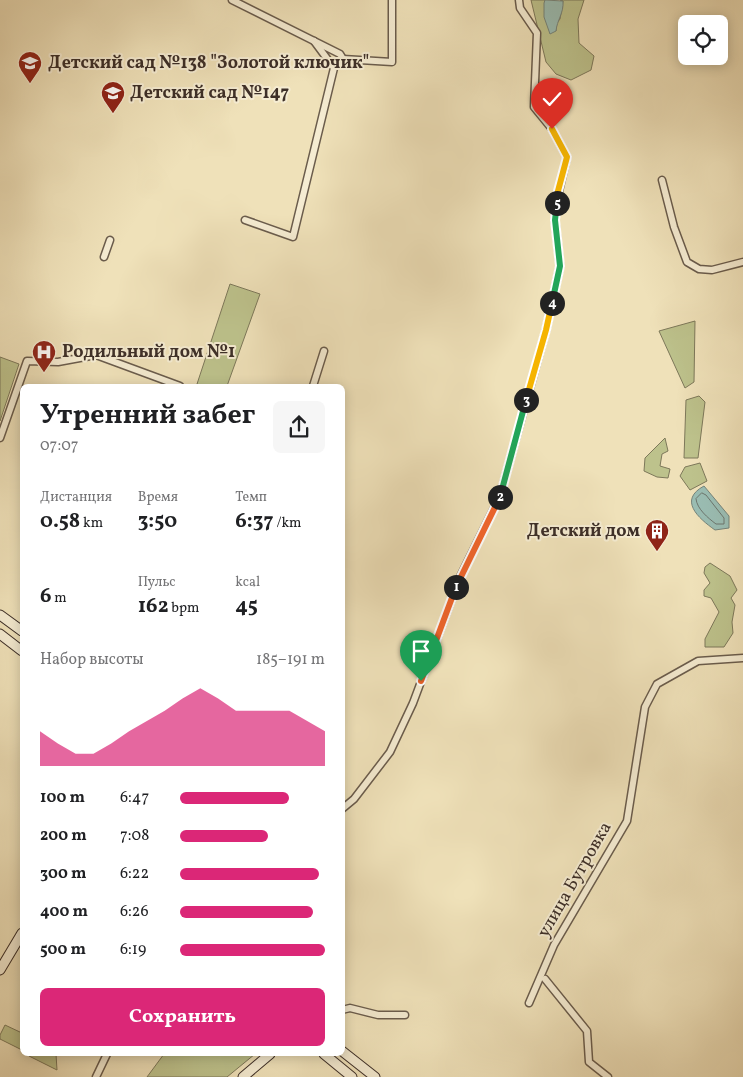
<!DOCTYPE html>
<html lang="ru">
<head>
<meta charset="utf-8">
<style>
  :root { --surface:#fff; --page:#f6f6f6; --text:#202124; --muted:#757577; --accent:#db2777 }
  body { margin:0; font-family:Vollkorn,serif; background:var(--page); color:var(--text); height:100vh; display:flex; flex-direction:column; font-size:19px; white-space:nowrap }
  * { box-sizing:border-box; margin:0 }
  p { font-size:16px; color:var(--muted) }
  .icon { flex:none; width:28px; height:28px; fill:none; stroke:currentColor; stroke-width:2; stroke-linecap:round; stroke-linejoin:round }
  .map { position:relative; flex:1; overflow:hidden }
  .details { position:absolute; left:20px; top:384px; width:325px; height:672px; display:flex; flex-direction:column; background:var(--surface); border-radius:8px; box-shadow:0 2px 12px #0003 }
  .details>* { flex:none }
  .buttons { position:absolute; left:678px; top:15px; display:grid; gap:10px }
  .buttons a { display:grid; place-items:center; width:50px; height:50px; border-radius:8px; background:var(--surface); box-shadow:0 2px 12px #0003; font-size:25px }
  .pin { position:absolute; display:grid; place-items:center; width:42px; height:42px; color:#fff; margin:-51px -21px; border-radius:50% 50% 50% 0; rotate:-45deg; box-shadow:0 0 5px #0007 }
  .pin .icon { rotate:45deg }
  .km { position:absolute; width:25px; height:25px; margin:-12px; border-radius:50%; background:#222; color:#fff; font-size:14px; line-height:25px; text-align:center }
  .round { display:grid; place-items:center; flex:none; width:52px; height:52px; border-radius:8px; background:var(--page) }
  .head { display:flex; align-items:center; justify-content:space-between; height:85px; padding:0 20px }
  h1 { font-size:28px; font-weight:700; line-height:38px }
  .stats { display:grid; grid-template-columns:repeat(3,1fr); gap:8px; height:85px; padding:5px 20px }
  .stats div { display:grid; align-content:center }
  .stats b { font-size:21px; font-weight:700 }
  .stats small { font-size:14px; font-weight:400 }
  .stats p { font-size:14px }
  .chart { height:140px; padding:10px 20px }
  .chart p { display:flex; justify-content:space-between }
  .chart svg { width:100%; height:90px; margin-top:5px; fill:var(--accent); opacity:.7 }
  .primary-button { display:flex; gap:10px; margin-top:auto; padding:10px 20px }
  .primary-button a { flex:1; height:58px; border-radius:8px; background:var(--accent); color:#fff; font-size:20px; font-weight:700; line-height:58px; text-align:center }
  ul { padding:0 20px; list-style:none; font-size:16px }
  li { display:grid; grid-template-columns:80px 60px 1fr; align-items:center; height:38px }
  li i { height:12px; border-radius:6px; background:var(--accent) }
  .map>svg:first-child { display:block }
  .green { fill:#bdc28c; stroke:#7d785a }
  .water { fill:#9abdb3; stroke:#75847b }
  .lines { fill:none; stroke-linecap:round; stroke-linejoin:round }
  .shore { stroke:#6c766e; stroke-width:1 }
  .street-casing { stroke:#6a5c4c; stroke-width:9 }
  .secondary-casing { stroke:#3d2f28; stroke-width:11 }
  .street { stroke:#f5ecd2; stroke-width:6 }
  .secondary { stroke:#f5ecd2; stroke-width:9 }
  .split-1-casing { stroke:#fff; stroke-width:10 }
  .split-2-casing { stroke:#fff; stroke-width:10 }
  .split-3-casing { stroke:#fff; stroke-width:10 }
  .split-4-casing { stroke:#fff; stroke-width:10 }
  .split-5-casing { stroke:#fff; stroke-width:10 }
  .split-6-casing { stroke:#fff; stroke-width:10 }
  .split-1 { stroke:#f0652b; stroke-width:6 }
  .split-2 { stroke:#f0652b; stroke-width:6 }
  .split-3 { stroke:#22a559; stroke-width:6 }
  .split-4 { stroke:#f5b400; stroke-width:6 }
  .split-5 { stroke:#22a559; stroke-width:6 }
  .split-6 { stroke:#f5b400; stroke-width:6 }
  .labels { text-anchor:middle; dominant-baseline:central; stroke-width:4; stroke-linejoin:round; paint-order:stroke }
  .poi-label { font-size:18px; font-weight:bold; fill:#3d2f28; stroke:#f5ecd2; text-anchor:start }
  .street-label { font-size:18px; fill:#3d2f28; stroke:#f5ecd2 }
</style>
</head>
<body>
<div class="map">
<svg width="743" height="1077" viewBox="0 0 743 1077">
  <rect width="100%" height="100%" fill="#efe1b9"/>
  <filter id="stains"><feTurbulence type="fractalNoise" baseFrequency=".004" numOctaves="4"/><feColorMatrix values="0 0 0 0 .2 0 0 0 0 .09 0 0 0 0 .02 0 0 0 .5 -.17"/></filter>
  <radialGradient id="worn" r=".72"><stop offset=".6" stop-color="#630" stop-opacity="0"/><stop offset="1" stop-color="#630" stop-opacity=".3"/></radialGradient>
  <!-- green -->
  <g class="green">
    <path d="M531,0H545C544,3 545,6 545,8C545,22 546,22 556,31V24L560,19L563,1L560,0H584L578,19L579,43L594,56L591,70L571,80L556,74L546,62Z"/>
    <polygon points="230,284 260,294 227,386 203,386 197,384"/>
    <polygon points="695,321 694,382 685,388 659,331"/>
    <polygon points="0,357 19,364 0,421"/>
    <polygon points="699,396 705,402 698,458 684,458 686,400"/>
    <polygon points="665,438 668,451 662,454 660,466 670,469 668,478 657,477 644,471 645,458"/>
    <polygon points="700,463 707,481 690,490 680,476 685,467"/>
    <polygon points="710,563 730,576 737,590 731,598 735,605 732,622 733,633 724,647 705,647 705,639 719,612 711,598 704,596 704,590 710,583 704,573 705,567"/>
    <polygon points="5,1025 22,1033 22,1050 0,1039 0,1035"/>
    <polygon points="30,1054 56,1054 57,1070 29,1056"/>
    <polygon points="164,1054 255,1054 227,1077 147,1077"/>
  </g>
  <!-- water -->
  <g class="water">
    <path d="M545,0L563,1C564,13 557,20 556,31L550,34L544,17V3Z"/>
    <path d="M704,486L729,516V528L715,530C698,518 678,500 704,486Z"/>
  </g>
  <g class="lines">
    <!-- shore -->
    <path class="shore" d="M702,493L706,495L724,518V524H716C708,518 697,509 696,499Z"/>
    <!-- street casing -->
    <g class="street-casing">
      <g id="street">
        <polyline points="232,0 340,54 343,59"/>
        <polyline points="314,41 334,68"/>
        <polyline points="343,59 392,62 392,0"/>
        <polyline points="662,180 674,227 687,262 699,269 712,270 743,262"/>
        <polyline points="245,220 293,237 334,68"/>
        <polyline points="104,257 110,240"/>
        <polyline points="313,386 324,351"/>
        <polyline points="0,438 27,361 58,362 96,355 180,386"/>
        <polyline points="342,809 354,799 390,752 413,703 460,577 500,496 546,330 560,266 555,220 559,191 567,157 552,129 534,107 537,33 520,8 519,0"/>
        <polyline points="545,979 587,1031 589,1062 608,1077"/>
        <polyline points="529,1003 554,945 627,821 645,707 657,684 698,661 743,658"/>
        <polyline points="342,1010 350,1008 378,1015 405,1015"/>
        <polyline points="96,1077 107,1054"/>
      </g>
    </g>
    <!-- secondary casing -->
    <g class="secondary-casing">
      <g id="secondary">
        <polyline points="0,615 22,631"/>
        <polyline points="0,634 22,651"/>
        <polyline points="0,970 22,933"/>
        <polyline points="342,1051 375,1077"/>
        <polyline points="324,1054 352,1077"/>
        <polyline points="243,1077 270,1054"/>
      </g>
    </g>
    <!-- street -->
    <use href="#street" class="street"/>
    <!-- secondary -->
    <use href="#secondary" class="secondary"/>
  </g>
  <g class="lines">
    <!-- split-1 casing -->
    <g class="split-1-casing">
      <polyline id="split-1" points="421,681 456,587"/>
    </g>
    <!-- split-2 casing -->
    <g class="split-2-casing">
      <polyline id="split-2" points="456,587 500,497"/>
    </g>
    <!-- split-3 casing -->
    <g class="split-3-casing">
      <polyline id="split-3" points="500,497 526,400"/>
    </g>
    <!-- split-4 casing -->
    <g class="split-4-casing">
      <polyline id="split-4" points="526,400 546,330 552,303"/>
    </g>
    <!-- split-5 casing -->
    <g class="split-5-casing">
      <polyline id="split-5" points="552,303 560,266 555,220 557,203"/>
    </g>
    <!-- split-6 casing -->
    <g class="split-6-casing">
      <polyline id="split-6" points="552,129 567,157 558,191 557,203"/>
    </g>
    <!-- split-1 -->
    <use href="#split-1" class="split-1"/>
    <!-- split-2 -->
    <use href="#split-2" class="split-2"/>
    <!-- split-3 -->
    <use href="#split-3" class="split-3"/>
    <!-- split-4 -->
    <use href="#split-4" class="split-4"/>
    <!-- split-5 -->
    <use href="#split-5" class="split-5"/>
    <!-- split-6 -->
    <use href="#split-6" class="split-6"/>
  </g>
  <!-- icons -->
  <defs>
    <g id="school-pin" transform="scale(1.25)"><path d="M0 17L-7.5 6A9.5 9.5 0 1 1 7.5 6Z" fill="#8f2418" stroke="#f5ecd2"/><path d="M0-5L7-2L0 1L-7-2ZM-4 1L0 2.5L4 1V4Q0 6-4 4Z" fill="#fff"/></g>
    <g id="hospital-pin" transform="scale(1.25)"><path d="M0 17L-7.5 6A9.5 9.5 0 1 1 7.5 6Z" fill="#8f2418" stroke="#f5ecd2"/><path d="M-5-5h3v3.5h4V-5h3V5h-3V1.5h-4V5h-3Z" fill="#fff"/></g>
    <g id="building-pin" transform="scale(1.25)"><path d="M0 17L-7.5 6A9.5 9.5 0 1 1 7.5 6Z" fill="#8f2418" stroke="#f5ecd2"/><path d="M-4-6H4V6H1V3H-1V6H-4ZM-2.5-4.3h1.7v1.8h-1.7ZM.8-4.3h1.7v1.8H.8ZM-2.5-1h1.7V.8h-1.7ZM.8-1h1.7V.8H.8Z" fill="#fff"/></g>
  </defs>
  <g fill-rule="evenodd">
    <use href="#school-pin" x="30" y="63"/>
    <use href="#school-pin" x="113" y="93"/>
    <use href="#hospital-pin" x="44" y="352"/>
    <use href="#building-pin" x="657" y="531"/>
  </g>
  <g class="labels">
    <!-- poi labels -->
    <g class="poi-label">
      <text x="48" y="63">Детский сад №138 "Золотой ключик"</text>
      <text x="130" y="93">Детский сад №147</text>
      <text x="62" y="352">Родильный дом №1</text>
      <text x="640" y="531" text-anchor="end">Детский дом</text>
    </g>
    <!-- street labels -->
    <g class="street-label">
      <text transform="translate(575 880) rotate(-60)">улица Бугровка</text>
    </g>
  </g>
  <rect width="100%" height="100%" filter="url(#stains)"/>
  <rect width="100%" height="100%" fill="url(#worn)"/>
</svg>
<div class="buttons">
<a><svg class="icon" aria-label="locate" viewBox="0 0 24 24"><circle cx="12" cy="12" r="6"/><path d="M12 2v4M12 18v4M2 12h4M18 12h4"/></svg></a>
</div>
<div class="pin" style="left:421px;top:681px;background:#1e9e55"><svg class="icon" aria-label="arrive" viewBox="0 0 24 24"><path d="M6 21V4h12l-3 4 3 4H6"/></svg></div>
<div class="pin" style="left:552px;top:129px;background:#d93025"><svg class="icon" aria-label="check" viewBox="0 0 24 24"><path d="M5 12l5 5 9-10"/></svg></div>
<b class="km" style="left:456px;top:587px">1</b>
<b class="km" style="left:500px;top:497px">2</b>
<b class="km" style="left:526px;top:400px">3</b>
<b class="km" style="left:552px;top:303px">4</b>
<b class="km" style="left:557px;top:203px">5</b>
<section class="details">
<div class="head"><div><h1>Утренний забег</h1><p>07:07</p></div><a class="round"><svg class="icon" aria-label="share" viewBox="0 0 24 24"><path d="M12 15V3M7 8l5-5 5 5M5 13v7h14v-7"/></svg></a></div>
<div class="stats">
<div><p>Дистанция</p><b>0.58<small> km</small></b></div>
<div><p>Время</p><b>3:50</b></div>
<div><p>Темп</p><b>6:37<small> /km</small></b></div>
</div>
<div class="stats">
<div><b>6<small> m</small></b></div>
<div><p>Пульс</p><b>162<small> bpm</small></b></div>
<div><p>kcal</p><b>45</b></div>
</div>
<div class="chart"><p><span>Набор высоты</span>185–191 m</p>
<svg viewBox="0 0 160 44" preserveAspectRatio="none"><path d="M0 44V27L10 33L20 38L30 38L40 33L50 27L60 22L70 17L80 11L90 6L100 11L110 17L120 17L130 17L140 17L150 22L160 27V44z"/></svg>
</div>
<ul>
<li><b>100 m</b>6:47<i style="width:75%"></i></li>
<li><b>200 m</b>7:08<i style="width:61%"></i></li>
<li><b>300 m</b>6:22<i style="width:96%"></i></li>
<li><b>400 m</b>6:26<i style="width:92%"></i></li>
<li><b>500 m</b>6:19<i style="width:100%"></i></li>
</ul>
<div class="primary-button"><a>Сохранить</a></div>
</section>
</div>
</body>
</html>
